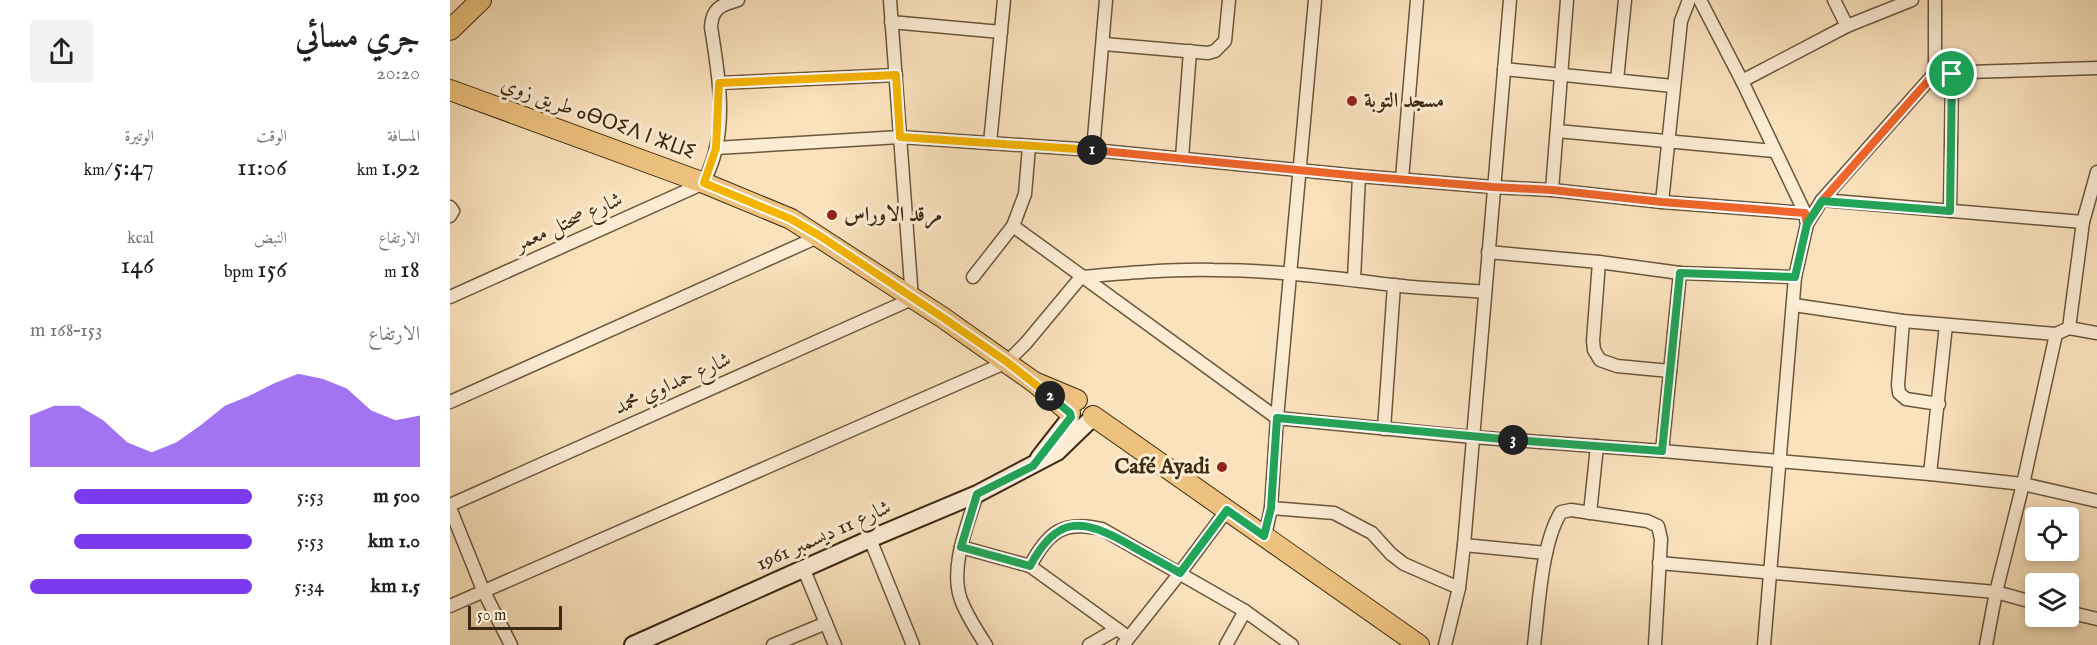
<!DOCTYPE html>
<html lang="ar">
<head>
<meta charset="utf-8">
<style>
  :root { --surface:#fff; --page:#f2f2f2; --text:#202124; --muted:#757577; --accent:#7c3aed }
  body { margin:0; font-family:"IM FELL English",Amiri,"Noto Sans Tifinagh",serif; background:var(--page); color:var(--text); direction:rtl; height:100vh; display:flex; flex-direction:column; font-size:22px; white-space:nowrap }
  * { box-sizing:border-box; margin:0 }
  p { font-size:20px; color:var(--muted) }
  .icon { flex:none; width:33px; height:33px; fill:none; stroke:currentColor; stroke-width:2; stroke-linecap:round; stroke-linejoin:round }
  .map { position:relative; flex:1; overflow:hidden; direction:ltr }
  .side { display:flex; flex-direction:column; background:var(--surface); width:450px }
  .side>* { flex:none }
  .controls { position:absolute; left:1575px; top:507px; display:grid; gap:12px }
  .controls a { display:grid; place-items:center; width:54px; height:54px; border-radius:6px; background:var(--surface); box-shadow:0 3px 9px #0003; font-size:30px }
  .scale { position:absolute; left:18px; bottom:15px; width:94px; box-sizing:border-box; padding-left:6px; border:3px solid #3b2910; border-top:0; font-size:16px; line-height:21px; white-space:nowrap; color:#3b2910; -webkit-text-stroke:4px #fcecd4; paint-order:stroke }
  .pin { position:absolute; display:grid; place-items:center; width:51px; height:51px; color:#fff; margin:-26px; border:3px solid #fff; border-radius:50%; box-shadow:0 2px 6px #0007 }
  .km { position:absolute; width:30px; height:30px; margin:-15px; border-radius:50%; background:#222; color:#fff; font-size:16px; line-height:30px; text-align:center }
  .round { display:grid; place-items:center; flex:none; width:63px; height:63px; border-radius:6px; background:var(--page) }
  .overview { display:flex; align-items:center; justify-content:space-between; height:102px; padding:0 30px }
  h1 { font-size:33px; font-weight:600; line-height:45px }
  .stats { display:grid; grid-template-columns:repeat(3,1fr); gap:9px; height:102px; padding:6px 30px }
  .stats div { display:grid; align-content:center }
  .stats b { font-size:26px; font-weight:600 }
  .stats small { font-size:16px; font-weight:400 }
  .stats p { font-size:16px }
  .chart { height:168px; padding:12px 30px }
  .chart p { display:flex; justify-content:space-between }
  .chart svg { width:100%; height:108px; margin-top:6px; fill:var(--accent); opacity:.7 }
  ul { padding:0 30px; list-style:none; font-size:20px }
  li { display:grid; grid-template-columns:96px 72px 1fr; align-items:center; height:45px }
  li i { height:15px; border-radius:8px; background:var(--accent) }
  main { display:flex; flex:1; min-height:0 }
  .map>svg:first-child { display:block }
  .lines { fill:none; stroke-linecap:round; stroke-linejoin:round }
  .minor-casing { stroke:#6b573b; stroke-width:15 }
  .secondary-casing { stroke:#3b2910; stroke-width:20 }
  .primary-casing { stroke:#3b2910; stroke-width:22 }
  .minor { stroke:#fcecd4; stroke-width:12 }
  .secondary { stroke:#fcecd4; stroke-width:16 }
  .primary { stroke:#edc17e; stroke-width:20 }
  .split-1-casing { stroke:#fff; stroke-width:12 }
  .split-2-casing { stroke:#fff; stroke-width:12 }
  .split-3-casing { stroke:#fff; stroke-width:12 }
  .split-4-casing { stroke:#fff; stroke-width:12 }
  .split-1 { stroke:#f0652b; stroke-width:8 }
  .split-2 { stroke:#f5b400; stroke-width:8 }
  .split-3 { stroke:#22a559; stroke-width:8 }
  .split-4 { stroke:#22a559; stroke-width:8 }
  .poi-dot { fill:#8f2418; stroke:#fcecd4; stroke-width:2 }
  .labels { text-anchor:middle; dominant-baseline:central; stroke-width:6; stroke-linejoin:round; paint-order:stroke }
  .poi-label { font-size:21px; font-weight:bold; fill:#3b2910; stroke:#fcecd4; text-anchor:start }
  .street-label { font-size:21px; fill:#3b2910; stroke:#fcecd4 }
</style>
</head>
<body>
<main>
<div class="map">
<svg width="1647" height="645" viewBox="0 0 1647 645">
  <rect width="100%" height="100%" fill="#fae2bd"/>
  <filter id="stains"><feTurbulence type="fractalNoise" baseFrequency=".00333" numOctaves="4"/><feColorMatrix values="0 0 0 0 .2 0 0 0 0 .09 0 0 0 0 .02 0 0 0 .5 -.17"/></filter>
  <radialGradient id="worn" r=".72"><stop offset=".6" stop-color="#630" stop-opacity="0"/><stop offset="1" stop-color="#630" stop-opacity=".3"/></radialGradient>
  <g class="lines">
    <!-- minor casing -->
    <g class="minor-casing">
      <g id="minor">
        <polyline points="1250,0 1292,81 1355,213 1356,220"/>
        <polyline points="1384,0 1397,26"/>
        <polyline points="441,22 551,32"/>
        <polyline points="654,44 758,53 765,51 775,41 779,0"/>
        <polyline points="1054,69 1223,86"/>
        <polyline points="1485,73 1647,68"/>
        <polyline points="1167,80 1175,0"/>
        <polyline points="1292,81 1397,26 1462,0"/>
        <polyline points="269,83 446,75"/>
        <polyline points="1107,131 1324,151"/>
        <polyline points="540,143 554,0"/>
        <polyline points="266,148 450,137 643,150 909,176 1043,187 1102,190 1212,202 1355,213"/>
        <polyline points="643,150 656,0"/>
        <polyline points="732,158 740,51"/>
        <polyline points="952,179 967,0"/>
        <polyline points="1102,190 1117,0"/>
        <polyline points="1372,200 1633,222"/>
        <polyline points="1212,202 1231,21 1239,0"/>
        <polyline points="0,207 3,211 0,216"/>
        <polyline points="1500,211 1502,73"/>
        <polyline points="563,226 827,418 1022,437 1212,451 1480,474 1573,484 1647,501"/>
        <polyline points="1038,252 1149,262 1230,273 1345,277"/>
        <polyline points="1149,262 1143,341 1144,350 1150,360 1167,366 1220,371"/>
        <polyline points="523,277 563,226 575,194 579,147"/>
        <polyline points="904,279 909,176"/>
        <path d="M0,297L254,183C258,172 264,160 266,148C275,109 267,66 261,27C262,8 271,5 288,0"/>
        <polyline points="1344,305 1453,321 1606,334"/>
        <polyline points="1453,321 1448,385 1449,393 1456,399 1489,404"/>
        <polyline points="1619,328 1647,333"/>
        <polyline points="0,402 370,236"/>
        <polyline points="934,429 944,285"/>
        <polyline points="1212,451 1230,273"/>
        <polyline points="1480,474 1496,325"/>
        <path d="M527,494C518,524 499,568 511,600C517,616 527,631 536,645"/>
        <polyline points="0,505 462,299 440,0"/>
        <polyline points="0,508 33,590 61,645"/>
        <polyline points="821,508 884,513 922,533 941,554 954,564 1009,588"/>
        <polyline points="1140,513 1147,446"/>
        <polyline points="815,536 821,508 827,418 865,0"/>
        <polyline points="420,539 463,645"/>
        <polyline points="1014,545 1096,553"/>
        <polyline points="511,547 580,566 678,637"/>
        <polyline points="1209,563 1546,592 1586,603"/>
        <path d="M580,566C598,532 613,520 652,529L795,611L842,645"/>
        <polyline points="354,570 385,645"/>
        <path d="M0,606L557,362L576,343L631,277C675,273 720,269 764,270C824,270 884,278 943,285C973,289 1004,289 1035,292"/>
        <polyline points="1618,612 1647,619"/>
        <polyline points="323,645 376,623"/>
        <polyline points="639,645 667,629"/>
        <polyline points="673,645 730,573 777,510"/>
        <polyline points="776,645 795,611"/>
        <polyline points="995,645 1009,588 1014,545 1060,0"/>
        <path d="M1084,645C1089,607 1091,544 1111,512L1121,510L1197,521L1208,526L1211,539L1205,645"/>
        <polyline points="1314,645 1345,277 1357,224 1372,200 1485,73 1485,0"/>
        <polyline points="1536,645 1546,592 1573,484 1606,334 1619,328 1633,222 1647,172"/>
      </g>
    </g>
    <!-- secondary casing -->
    <g class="secondary-casing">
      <g id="secondary">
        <polyline points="589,458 621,417"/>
        <polyline points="183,645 420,539 527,494 607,452 638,422"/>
      </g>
    </g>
    <!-- primary casing -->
    <g class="primary-casing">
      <g id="primary">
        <polyline points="0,30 31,0"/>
        <polyline points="0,90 254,183 341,219 492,317 584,382"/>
        <polyline points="620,413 584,382 627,400"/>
        <polyline points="643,416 969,645"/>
      </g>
    </g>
    <!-- minor -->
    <use href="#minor" class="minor"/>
    <!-- secondary -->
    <use href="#secondary" class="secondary"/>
    <!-- primary -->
    <use href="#primary" class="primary"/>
  </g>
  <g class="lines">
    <!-- split-1 casing -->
    <g class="split-1-casing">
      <polyline id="split-1" points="642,150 909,176 1043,187 1102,190 1212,202 1355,213 1357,224 1372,201 1485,73 1502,74"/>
    </g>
    <!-- split-2 casing -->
    <g class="split-2-casing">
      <polyline id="split-2" points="600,396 557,362 492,317 370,236 341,219 254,183 266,148 269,83 446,75 450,137 642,150"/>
    </g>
    <!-- split-3 casing -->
    <g class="split-3-casing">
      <path id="split-3" d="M600,396L620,413L621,417L583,466L527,494L511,547L580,566C607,515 632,518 678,544C695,554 713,563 730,573L777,510L814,536L821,508L827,418L1063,440"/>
    </g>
    <!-- split-4 casing -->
    <g class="split-4-casing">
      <polyline id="split-4" points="1063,440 1212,451 1230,273 1345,277 1357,224 1372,201 1500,211 1502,74"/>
    </g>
    <!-- split-1 -->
    <use href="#split-1" class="split-1"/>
    <!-- split-2 -->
    <use href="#split-2" class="split-2"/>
    <!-- split-3 -->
    <use href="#split-3" class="split-3"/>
    <!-- split-4 -->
    <use href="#split-4" class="split-4"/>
  </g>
  <!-- markers -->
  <g class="poi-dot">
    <circle cx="902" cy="101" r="6"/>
    <circle cx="382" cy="215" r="6"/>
    <circle cx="772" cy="467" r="6"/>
  </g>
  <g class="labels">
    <!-- poi labels -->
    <g class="poi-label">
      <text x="914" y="101">مسجد التوبة</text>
      <text x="394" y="215">مرقد الاوراس</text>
      <text x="760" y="467" text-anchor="end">Café Ayadi</text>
    </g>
    <!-- street labels -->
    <g class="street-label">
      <text transform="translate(148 119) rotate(20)">طريق زوي ⴰⴱⵔⵉⴷ ⵏ ⵣⵡⵉ</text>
      <text transform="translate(119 222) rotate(-24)">شارع صحتل معمر</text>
      <text transform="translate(223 384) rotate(-24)">شارع حمداوي محمد</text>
      <text transform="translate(374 536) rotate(-24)">شارع 11 ديسمبر 1961</text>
    </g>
  </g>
  <rect width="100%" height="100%" filter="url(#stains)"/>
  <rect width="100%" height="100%" fill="url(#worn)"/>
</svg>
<div class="controls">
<a><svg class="icon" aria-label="locate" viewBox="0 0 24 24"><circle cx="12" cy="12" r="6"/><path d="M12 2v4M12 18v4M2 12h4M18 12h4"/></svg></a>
<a><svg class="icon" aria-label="layers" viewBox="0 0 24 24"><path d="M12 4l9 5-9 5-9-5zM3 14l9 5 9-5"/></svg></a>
</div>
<div class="scale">50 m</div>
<div class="pin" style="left:1502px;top:74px;background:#1e9e55"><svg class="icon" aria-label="arrive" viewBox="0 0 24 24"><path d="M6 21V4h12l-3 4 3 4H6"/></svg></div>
<b class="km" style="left:642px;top:150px">1</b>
<b class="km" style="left:600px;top:396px">2</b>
<b class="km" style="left:1063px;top:440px">3</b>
</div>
<section class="side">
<div class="overview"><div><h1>جري مسائي</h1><p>20:20</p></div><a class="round"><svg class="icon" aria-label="share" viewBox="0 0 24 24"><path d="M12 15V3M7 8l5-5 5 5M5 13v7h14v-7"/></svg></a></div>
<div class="stats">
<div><p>المسافة</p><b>1.92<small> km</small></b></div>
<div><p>الوقت</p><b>11:06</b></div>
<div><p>الوتيرة</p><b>5:47<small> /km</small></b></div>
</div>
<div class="stats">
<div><p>الارتفاع</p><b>18<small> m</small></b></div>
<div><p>النبض</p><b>156<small> bpm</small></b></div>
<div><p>kcal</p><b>146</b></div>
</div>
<div class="chart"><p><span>الارتفاع</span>153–168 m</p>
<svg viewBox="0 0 160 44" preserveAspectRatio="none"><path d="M0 44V23L10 19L20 19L30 25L40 34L50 38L60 34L70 27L80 19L90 15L100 10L110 6L120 8L130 12L140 21L150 25L160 23V44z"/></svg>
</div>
<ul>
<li><b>500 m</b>5:53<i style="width:80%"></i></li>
<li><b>1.0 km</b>5:53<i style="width:80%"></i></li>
<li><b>1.5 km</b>5:34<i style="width:100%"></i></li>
</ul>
</section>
</main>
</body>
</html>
